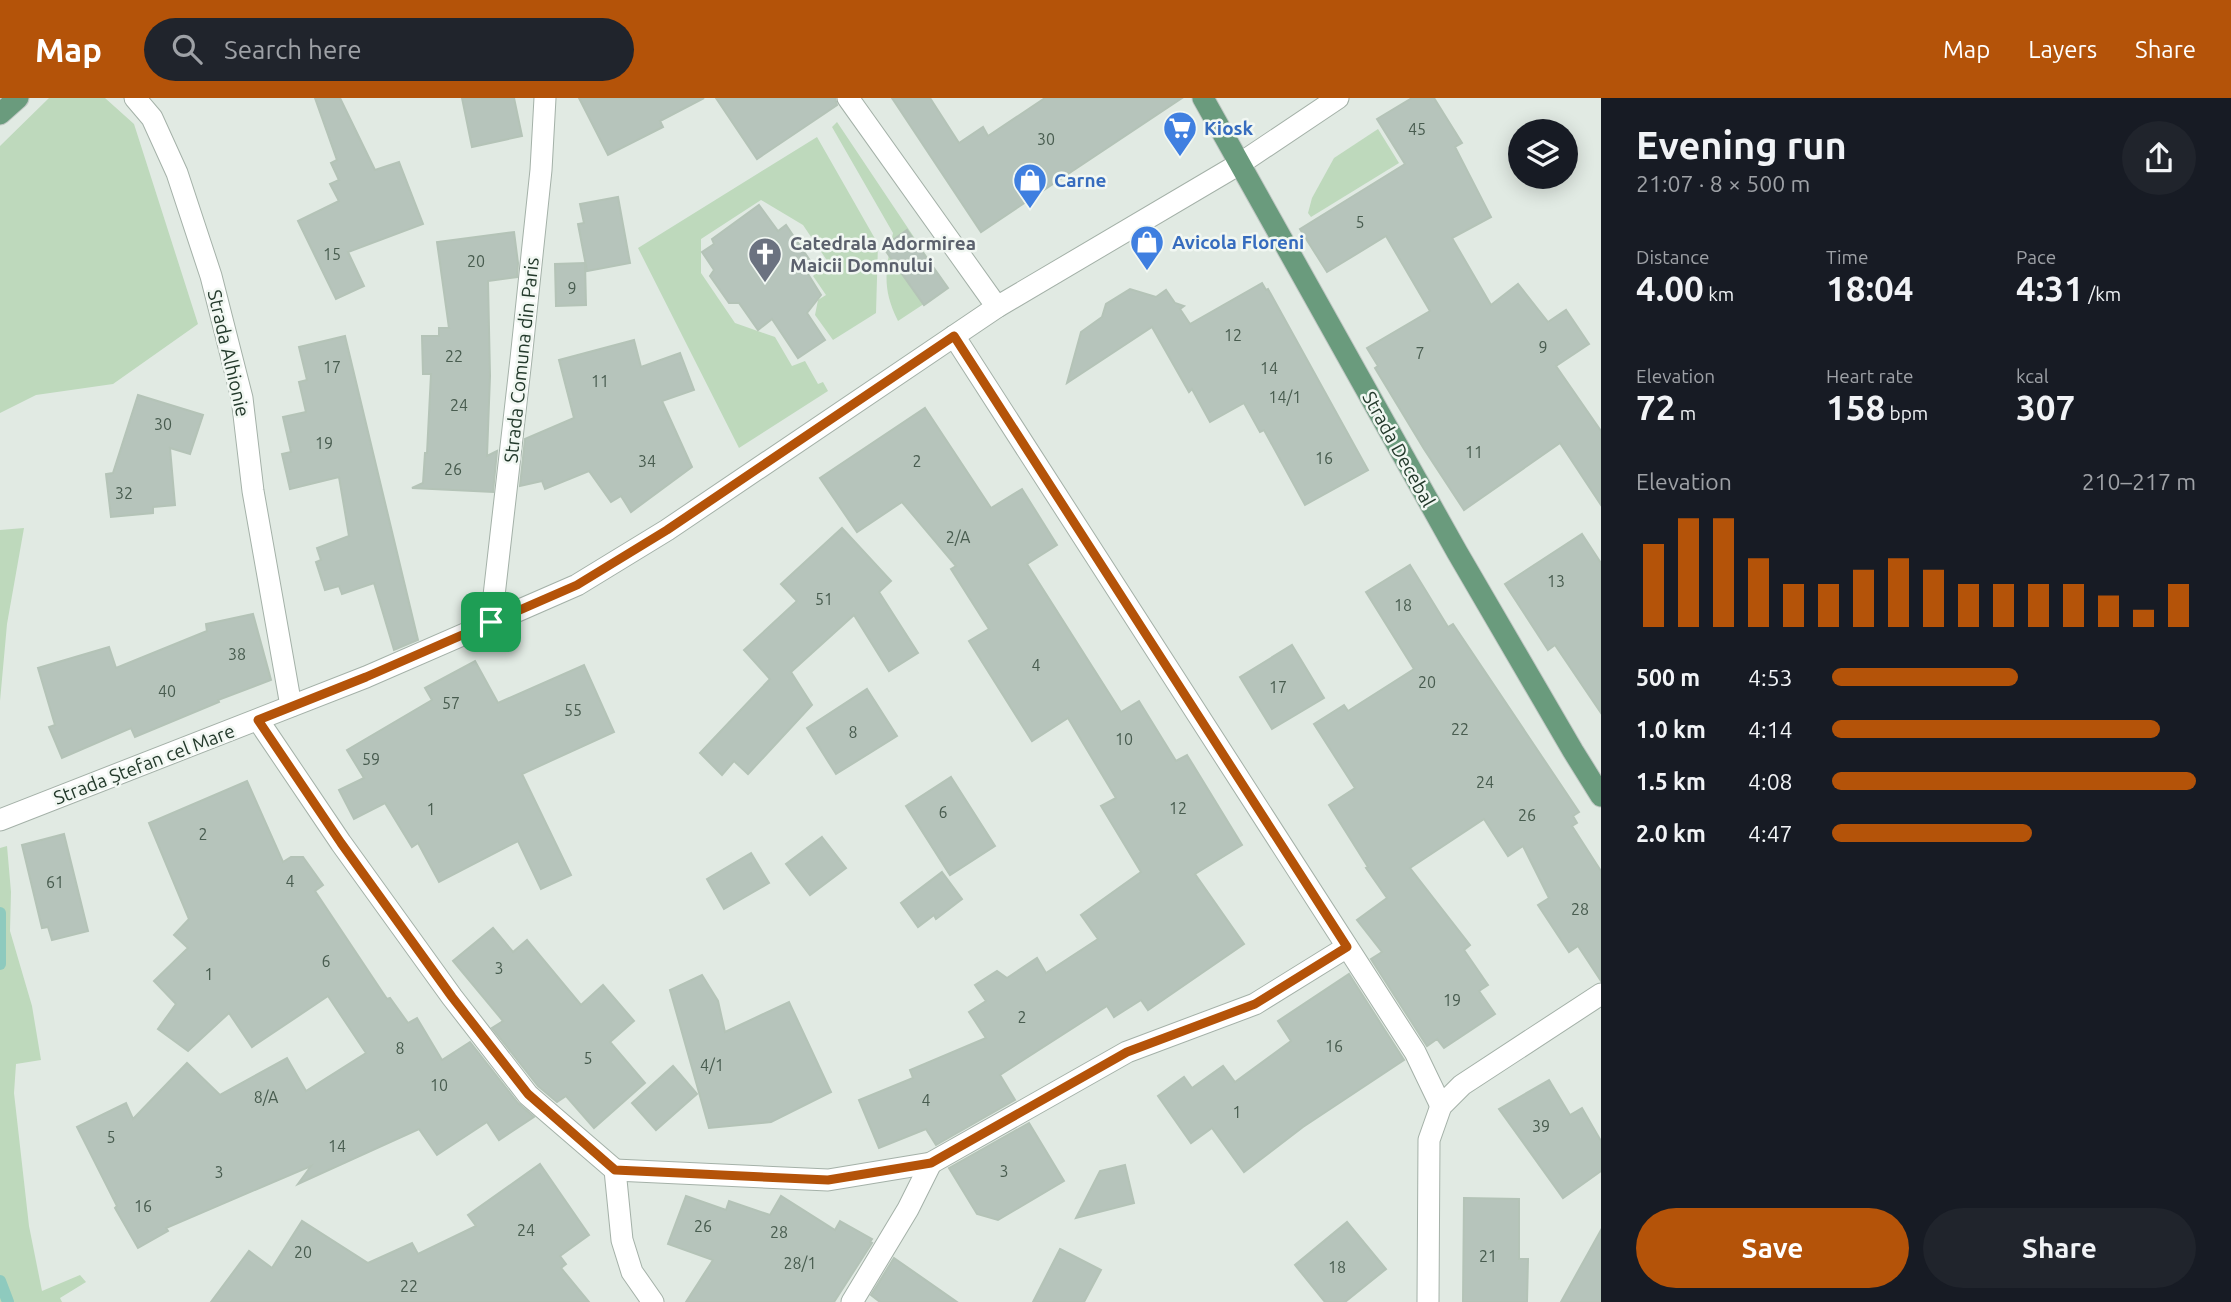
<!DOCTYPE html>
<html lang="en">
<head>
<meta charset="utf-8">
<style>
  :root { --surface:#171b24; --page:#20242c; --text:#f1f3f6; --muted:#9ea1a6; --accent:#b45309 }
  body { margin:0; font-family:Ubuntu,sans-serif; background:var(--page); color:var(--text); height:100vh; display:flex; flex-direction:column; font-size:26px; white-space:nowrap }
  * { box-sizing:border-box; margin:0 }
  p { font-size:23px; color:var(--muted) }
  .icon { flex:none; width:38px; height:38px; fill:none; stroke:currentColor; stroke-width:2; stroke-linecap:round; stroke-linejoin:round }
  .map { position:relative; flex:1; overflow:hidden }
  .side { display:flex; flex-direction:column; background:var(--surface); width:630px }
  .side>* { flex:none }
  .controls { position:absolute; left:1508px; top:21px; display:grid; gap:14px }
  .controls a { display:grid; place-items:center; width:70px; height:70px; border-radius:50%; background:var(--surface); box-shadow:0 4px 18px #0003; font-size:35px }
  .pin { position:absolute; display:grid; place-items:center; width:60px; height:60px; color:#fff; margin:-30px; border-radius:14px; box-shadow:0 4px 10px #0006 }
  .round { display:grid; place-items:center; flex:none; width:74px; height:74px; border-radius:37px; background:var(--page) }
  .head { display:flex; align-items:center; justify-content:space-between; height:119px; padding:0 35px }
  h1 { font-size:38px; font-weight:700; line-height:52px }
  .stats { display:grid; grid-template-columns:repeat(3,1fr); gap:10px; height:119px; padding:7px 35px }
  .stats div { display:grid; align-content:center }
  .stats b { font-size:35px; font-weight:700 }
  .stats small { font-size:19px; font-weight:400 }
  .stats p { font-size:19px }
  .chart { height:196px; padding:14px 35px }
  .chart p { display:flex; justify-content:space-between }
  .chart svg { width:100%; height:126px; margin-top:7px; stroke:var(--accent); stroke-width:6 }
  .action { display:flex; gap:14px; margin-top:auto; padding:14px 35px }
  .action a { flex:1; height:80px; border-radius:42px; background:var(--accent); color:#fff; font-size:28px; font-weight:700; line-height:80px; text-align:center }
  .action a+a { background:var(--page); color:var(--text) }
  ul { padding:0 35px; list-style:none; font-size:23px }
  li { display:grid; grid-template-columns:112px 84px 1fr; align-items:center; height:52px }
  li i { height:18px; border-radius:9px; background:var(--accent) }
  header { display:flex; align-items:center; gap:42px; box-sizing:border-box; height:98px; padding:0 35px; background:var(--accent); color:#fff }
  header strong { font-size:33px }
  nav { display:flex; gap:38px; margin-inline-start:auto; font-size:24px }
  .search { width:490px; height:63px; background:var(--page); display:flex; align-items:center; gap:18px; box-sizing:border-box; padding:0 24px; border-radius:38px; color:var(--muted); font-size:26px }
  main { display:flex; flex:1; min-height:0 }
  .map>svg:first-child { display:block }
  .green { fill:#bed9bc }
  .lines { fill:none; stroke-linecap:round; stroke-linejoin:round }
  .stream { stroke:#8ecabe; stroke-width:12 }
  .building { fill:#b6c4bb; stroke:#b4c3b7; stroke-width:2 }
  .minor-casing { stroke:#a4b1a8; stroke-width:23 }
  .major-casing { stroke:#c1c8c4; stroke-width:23 }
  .minor { stroke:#fff; stroke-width:21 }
  .major { stroke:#6a9b7d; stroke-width:21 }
  .route-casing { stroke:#fff; stroke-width:14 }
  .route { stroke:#b45309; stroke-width:9 }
  .labels { text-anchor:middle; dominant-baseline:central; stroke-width:5; stroke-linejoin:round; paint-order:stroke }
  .number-label { font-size:16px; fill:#485c4f }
  .shop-label { font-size:19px; font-weight:bold; fill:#366cbe; stroke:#f1f7f2; text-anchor:start }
  .worship-label { font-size:19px; font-weight:bold; fill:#5b616d; stroke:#f1f7f2; text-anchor:start }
  .street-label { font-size:19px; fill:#23392b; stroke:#f1f7f2 }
</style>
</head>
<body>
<header>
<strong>Map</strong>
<div class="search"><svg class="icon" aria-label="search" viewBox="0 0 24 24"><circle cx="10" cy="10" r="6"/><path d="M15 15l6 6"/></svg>Search here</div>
<nav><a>Map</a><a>Layers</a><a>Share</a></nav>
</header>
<main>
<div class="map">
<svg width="1601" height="1204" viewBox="0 0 1601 1204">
  <rect width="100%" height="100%" fill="#e1eae3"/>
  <!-- green -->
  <g class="green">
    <polygon points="49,0 105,0 134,26 198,226 113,286 36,297 0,315 0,48"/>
    <path d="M837,24L948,190L898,223C881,189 886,171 893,135L832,29Z"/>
    <polygon points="1378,31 1399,65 1311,119 1308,115 1312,100 1334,60"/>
    <polygon points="817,39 878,146 876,215 833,242 815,217 818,202 826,197 813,178 828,164 803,127 761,102 701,141 701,175 735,225 775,239 792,268 805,263 818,286 823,284 828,293 739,350 638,150"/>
    <polygon points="24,430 7,526 0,603 0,432"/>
    <polygon points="7,748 11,794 10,833 32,908 41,962 16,966 14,995 29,1128 42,1193 80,1177 86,1184 60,1200 62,1204 0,1204 0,750"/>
  </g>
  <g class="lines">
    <!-- stream -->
    <g class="stream">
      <polyline points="0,815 0,866"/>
      <polyline points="0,1183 8,1204"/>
    </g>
  </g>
  <!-- building -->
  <g class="building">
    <polygon points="315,0 340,0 375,72 399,64 423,126 348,154 364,188 336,201 298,123 339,103 330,86 339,82 331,65 337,62"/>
    <polygon points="462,0 514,0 522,38 472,49"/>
    <polygon points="579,0 704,0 660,23 663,29 608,57"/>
    <polygon points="716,0 835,0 837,7 757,61"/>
    <polygon points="892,0 930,0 959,45 983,29 988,38 1045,0 1182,0 981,134"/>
    <polygon points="1412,0 1434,0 1462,45 1455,49 1491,119 1452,140 1491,207 1518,186 1548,224 1566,212 1589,246 1556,268 1601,333 1601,407 1560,345 1464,412 1424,351 1375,270 1378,268 1367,250 1430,213 1386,138 1327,174 1300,131 1405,66 1377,21"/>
    <polygon points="618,99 630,165 587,173 578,126 584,125 580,106"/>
    <polygon points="759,107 778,133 786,127 815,170 808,176 821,197 807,215 825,242 798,260 772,221 758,232 739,205 729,205 710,178 714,172 702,154 714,146 712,141"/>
    <polygon points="907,132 948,190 924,207 883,149"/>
    <polygon points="514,134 518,165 517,179 488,183 490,278 487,358 497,353 493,394 412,390 423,385 425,355 427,355 431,276 423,276 422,238 439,238 439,230 449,230 437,144"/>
    <polygon points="585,165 586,207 556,208 555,166"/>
    <polygon points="1262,185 1266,192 1268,191 1368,372 1305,407 1264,332 1260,334 1244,305 1210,324 1192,291 1189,294 1152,229 1067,285 1081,234 1102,219 1106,206 1130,191 1156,199 1166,192 1175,205 1184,208 1180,211 1190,226"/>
    <polygon points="345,238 418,542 394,552 374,485 342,496 339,488 325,492 316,464 321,462 317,450 349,438 339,379 290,391 282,356 291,354 283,319 306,314 299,284 307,282 299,249"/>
    <polygon points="634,242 641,269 680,255 694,292 662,303 692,369 631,414 621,398 611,404 589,373 545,391 542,383 520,388 525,341 574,320 559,262"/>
    <polygon points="138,297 203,317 190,356 170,350 175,407 153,409 153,415 111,419 106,376 113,375"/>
    <polygon points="925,310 991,410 1022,391 1057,447 1027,466 1121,614 1139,603 1176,663 1187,657 1242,747 1195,776 1244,846 1148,912 1141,902 1114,919 1107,908 1000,977 1015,1002 936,1047 926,1031 879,1050 859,1002 913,980 910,972 986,940 969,914 986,903 975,887 997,873 1007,880 1037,860 1046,875 1098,841 1081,817 1141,774 1101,708 1116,700 1068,620 1032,643 969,543 989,531 951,471 956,468 902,404 857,434 820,380"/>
    <polygon points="842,430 891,483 879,494 918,555 889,573 854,517 791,574 812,607 748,676 734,663 722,677 700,655 770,581 744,552 797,503 781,486"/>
    <polygon points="1582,436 1601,465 1601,615 1555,547 1548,552 1505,486"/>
    <polygon points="1410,467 1448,529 1453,526 1579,714 1573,718 1577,725 1572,728 1601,773 1601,883 1578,848 1569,854 1538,807 1549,800 1523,748 1508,758 1484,721 1410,770 1470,847 1464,852 1488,887 1479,893 1495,916 1444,950 1437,941 1427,948 1371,861 1382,854 1357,822 1387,800 1366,770 1368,769 1329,707 1355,690 1314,626 1344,607 1348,613 1414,571 1366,494"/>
    <polygon points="253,516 271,582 218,602 219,604 135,639 131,630 62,660 49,629 55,627 38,570 109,549 116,570 207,533 206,526"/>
    <polygon points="1292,547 1324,600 1272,631 1240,579"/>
    <polygon points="475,563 498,605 584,567 614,634 522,676 571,777 541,791 518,743 439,784 418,745 412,749 385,705 354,721 339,692 364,680 347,652 432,602 425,590"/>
    <polygon points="867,591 897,638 836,676 807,630"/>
    <polygon points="951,679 995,748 950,777 906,708"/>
    <polygon points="247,683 283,764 291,759 303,759 323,787 315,793 387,901 390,900 408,925 417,920 442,962 470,944 518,1005 534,1019 499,1042 487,1024 437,1057 419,1031 298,1086 311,1068 166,1130 168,1133 138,1150 115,1110 117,1108 77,1029 126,1005 133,1021 187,965 220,997 287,960 306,993 366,955 328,898 252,949 229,915 188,953 158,931 176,906 154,883 188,850 174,837 189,821 149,725"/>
    <polygon points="64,736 88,833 52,842 48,829 42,830 22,747"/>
    <polygon points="822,739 846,770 810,797 786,766"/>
    <polygon points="751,755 769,785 724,811 707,781"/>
    <polygon points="942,774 962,801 936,821 934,817 918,829 901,805"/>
    <polygon points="493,830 513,854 527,842 581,907 603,887 634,923 610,944 645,985 594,1030 566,998 557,1004 538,988 492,930 503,923 453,863"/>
    <polygon points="1349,876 1404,962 1303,1029 1244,1074 1212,1030 1191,1045 1158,998 1184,979 1192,990 1223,968 1235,984 1291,943 1278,923"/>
    <polygon points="702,877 718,903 725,934 789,904 831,994 771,1024 709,1030 670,892"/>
    <polygon points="673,968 697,996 656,1032 632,1005"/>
    <polygon points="1549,982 1570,1017 1582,1010 1601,1043 1601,1073 1563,1100 1499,1011"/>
    <polygon points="1029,1025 1064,1083 998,1122 977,1116 949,1070"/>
    <polygon points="540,1066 589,1137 560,1158 566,1166 561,1170 589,1204 211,1204 249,1153 272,1170 302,1123 368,1165 412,1145 418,1156 476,1128 468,1117"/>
    <polygon points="1125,1067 1134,1105 1076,1120 1100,1073"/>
    <polygon points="686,1098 726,1112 729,1103 770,1117 781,1098 835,1132 840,1123 872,1141 870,1144 872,1145 834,1204 686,1204 713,1162 668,1146"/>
    <polygon points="1464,1100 1519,1101 1519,1161 1528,1161 1527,1204 1463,1204"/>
    <polygon points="1347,1124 1386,1171 1345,1204 1325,1204 1295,1167"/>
    <polygon points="1601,1132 1601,1204 1561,1204"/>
    <polygon points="1060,1151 1101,1172 1084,1204 1033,1204"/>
    <polygon points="894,1160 957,1204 880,1204 871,1197"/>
  </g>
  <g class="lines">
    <!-- minor casing -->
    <g class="minor-casing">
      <g id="minor">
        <polyline points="135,0 152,20 177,75 211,178 242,300 253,393 291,608"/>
        <polyline points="848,0 997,209"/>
        <polyline points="954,238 1415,954 1441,1008"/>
        <polyline points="491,524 521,261 541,72 545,0"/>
        <polyline points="258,622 341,745 452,899 528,997 615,1072"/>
        <polyline points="0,722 366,579 577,487 667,432 997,209 1241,65 1338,0"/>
        <polyline points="615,1072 828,1082 931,1065 1127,954 1255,906 1347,849"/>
        <polyline points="615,1072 622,1142 632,1174 653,1204"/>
        <polyline points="852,1204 908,1111 931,1065"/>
        <polyline points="1428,1204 1429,1042 1441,1008 1462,987 1601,896"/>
      </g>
    </g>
    <!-- major casing -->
    <g class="major-casing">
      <g id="major">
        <polyline points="1203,0 1457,454 1573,653 1601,698"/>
        <polyline points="0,16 18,0"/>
      </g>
    </g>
    <!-- minor -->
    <use href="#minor" class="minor"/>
    <!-- major -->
    <use href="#major" class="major"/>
  </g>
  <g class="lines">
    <!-- route casing -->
    <g class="route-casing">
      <polygon id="route" points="954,238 1347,849 1255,906 1127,954 931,1065 828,1082 615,1072 528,996 452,899 341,745 258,622 366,579 577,487 667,432"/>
    </g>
    <!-- route -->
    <use href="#route" class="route"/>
  </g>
  <!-- icons -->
  <defs>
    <g id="supermarket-pin" transform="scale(1.75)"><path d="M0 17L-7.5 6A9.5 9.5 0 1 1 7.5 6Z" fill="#3f7fe0" stroke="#f1f7f2"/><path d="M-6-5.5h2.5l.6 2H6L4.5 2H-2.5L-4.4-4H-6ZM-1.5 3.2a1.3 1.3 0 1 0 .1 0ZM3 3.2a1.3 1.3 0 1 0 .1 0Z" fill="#fff"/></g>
    <g id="shop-pin" transform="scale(1.75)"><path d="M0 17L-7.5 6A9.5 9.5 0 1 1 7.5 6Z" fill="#3f7fe0" stroke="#f1f7f2"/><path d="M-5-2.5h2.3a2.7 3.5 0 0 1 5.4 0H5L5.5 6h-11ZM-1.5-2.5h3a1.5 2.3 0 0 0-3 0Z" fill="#fff"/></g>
    <g id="church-pin" transform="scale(1.75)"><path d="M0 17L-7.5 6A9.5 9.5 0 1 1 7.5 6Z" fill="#6b7280" stroke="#f1f7f2"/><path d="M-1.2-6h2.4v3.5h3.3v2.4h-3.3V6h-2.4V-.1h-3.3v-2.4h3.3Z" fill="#fff"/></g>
  </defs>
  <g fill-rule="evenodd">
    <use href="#supermarket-pin" x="1180" y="30"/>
    <use href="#shop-pin" x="1030" y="82"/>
    <use href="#shop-pin" x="1147" y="144"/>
    <use href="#church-pin" x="765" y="156"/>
  </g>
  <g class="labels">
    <!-- number labels -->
    <g class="number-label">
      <text x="1417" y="31">45</text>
      <text x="1046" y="41">30</text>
      <text x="1360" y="124">5</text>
      <text x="332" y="156">15</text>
      <text x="476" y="163">20</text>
      <text x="572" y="190">9</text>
      <text x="1233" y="237">12</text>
      <text x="1543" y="249">9</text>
      <text x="1420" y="255">7</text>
      <text x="454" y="258">22</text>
      <text x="332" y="269">17</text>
      <text x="1269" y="270">14</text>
      <text x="600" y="283">11</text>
      <text x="1285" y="299">14/1</text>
      <text x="459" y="307">24</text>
      <text x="163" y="326">30</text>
      <text x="324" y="345">19</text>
      <text x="1474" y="354">11</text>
      <text x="1324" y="360">16</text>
      <text x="647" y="363">34</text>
      <text x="917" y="363">2</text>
      <text x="453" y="371">26</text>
      <text x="124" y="395">32</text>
      <text x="958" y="439">2/A</text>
      <text x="1556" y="483">13</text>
      <text x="824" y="501">51</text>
      <text x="1403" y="507">18</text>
      <text x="237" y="556">38</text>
      <text x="1036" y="567">4</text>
      <text x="1427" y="584">20</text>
      <text x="1278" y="589">17</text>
      <text x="167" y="593">40</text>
      <text x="451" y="605">57</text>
      <text x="573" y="612">55</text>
      <text x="1460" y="631">22</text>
      <text x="853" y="634">8</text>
      <text x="1124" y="641">10</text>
      <text x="371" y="661">59</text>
      <text x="1485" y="684">24</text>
      <text x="1178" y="710">12</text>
      <text x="431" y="711">1</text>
      <text x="943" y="714">6</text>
      <text x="1527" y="717">26</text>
      <text x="203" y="736">2</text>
      <text x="290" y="783">4</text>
      <text x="55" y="784">61</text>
      <text x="1580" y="811">28</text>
      <text x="326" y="863">6</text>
      <text x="499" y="870">3</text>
      <text x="209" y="876">1</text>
      <text x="1452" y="902">19</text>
      <text x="1022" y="919">2</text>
      <text x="1334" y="948">16</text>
      <text x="400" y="950">8</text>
      <text x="588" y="960">5</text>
      <text x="712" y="967">4/1</text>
      <text x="439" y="987">10</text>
      <text x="266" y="999">8/A</text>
      <text x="926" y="1002">4</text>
      <text x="1237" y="1014">1</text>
      <text x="1541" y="1028">39</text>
      <text x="111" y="1039">5</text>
      <text x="337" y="1048">14</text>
      <text x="1004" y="1073">3</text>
      <text x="219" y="1074">3</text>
      <text x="143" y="1108">16</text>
      <text x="703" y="1128">26</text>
      <text x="526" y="1132">24</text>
      <text x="779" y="1134">28</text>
      <text x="303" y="1154">20</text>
      <text x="1488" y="1158">21</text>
      <text x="800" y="1165">28/1</text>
      <text x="1337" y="1169">18</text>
      <text x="409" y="1188">22</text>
    </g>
    <!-- shop labels -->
    <g class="shop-label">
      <text x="1204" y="30">Kiosk</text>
      <text x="1054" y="82">Carne</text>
      <text x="1172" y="144">Avicola Floreni</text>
    </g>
    <!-- worship labels -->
    <g class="worship-label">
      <text x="790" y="145">Catedrala Adormirea<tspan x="790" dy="22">Maicii Domnului</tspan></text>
    </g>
    <!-- street labels -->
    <g class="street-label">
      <text transform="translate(229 255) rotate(77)">Strada Alhionie</text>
      <text transform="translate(521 262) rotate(-84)">Strada Comuna din Paris</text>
      <text transform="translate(1399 351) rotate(61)">Strada Decebal</text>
      <text transform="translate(144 666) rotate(-21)">Strada Ștefan cel Mare</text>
    </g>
  </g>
</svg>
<div class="controls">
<a><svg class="icon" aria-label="layers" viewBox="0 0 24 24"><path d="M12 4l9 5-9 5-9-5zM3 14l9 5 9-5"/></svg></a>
</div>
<div class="pin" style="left:491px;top:524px;background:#1e9e55"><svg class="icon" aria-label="arrive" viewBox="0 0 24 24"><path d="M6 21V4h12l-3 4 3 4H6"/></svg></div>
</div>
<section class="side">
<div class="head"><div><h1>Evening run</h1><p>21:07 · 8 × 500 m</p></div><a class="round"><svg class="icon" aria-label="share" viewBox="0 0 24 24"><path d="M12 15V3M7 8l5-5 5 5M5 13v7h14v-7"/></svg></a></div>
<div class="stats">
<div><p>Distance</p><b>4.00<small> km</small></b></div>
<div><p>Time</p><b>18:04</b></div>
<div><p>Pace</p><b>4:31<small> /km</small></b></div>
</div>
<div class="stats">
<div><p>Elevation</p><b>72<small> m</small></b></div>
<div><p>Heart rate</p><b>158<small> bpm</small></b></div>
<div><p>kcal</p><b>307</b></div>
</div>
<div class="chart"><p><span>Elevation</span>210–217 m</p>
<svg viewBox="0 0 160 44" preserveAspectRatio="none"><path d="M5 44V15M15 44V6M25 44V6M35 44V20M45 44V29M55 44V29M65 44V24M75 44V20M85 44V24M95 44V29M105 44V29M115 44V29M125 44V29M135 44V33M145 44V38M155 44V29"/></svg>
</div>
<ul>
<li><b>500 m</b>4:53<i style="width:51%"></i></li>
<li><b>1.0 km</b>4:14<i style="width:90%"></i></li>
<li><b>1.5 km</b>4:08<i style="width:100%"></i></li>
<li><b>2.0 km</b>4:47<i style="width:55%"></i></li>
</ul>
<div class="action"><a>Save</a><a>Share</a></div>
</section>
</main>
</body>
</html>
